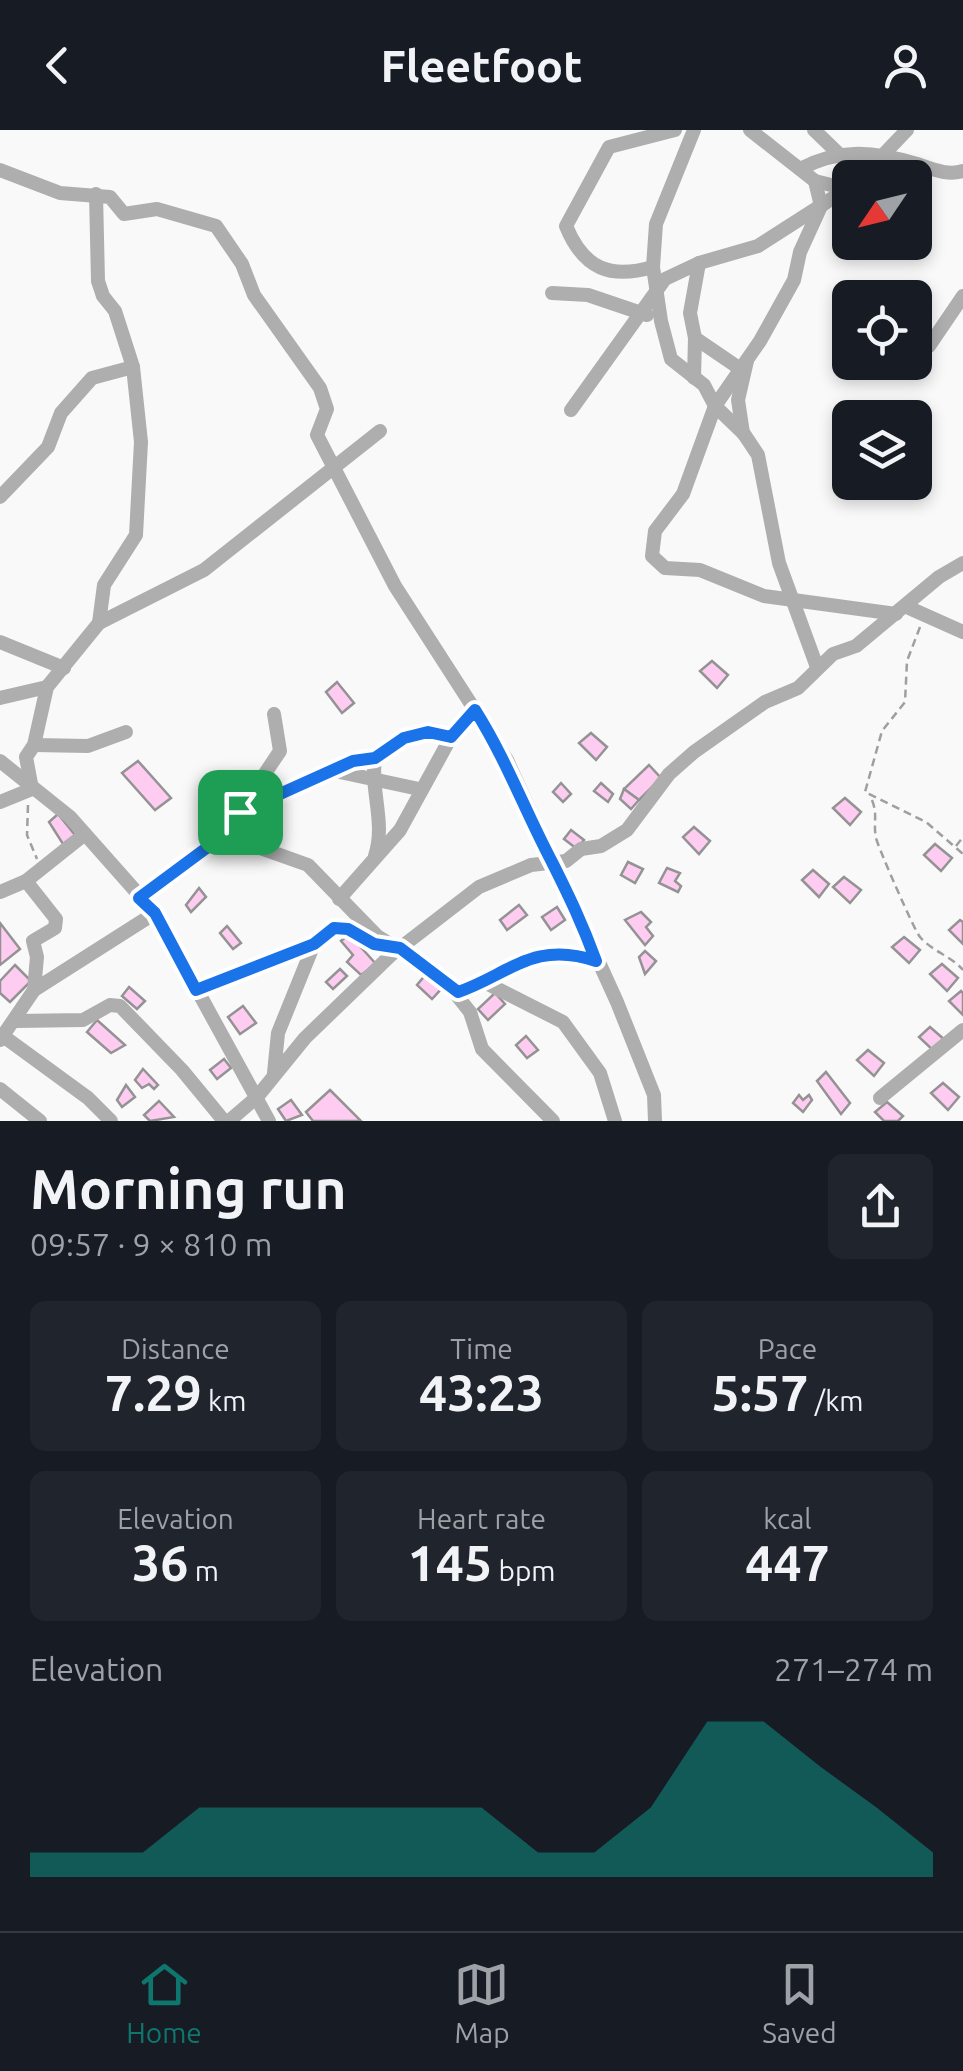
<!DOCTYPE html>
<html lang="en">
<head>
<meta charset="utf-8">
<style>
  :root { --surface:#171b24; --page:#20242c; --text:#f1f3f6; --muted:#9ea1a6; --line:#363941; --accent:#0f766e }
  body { margin:0; font-family:Ubuntu,sans-serif; background:var(--page); color:var(--text); height:100vh; display:flex; flex-direction:column; font-size:38px; white-space:nowrap }
  * { box-sizing:border-box; margin:0 }
  p { font-size:32px; color:var(--muted) }
  .icon { flex:none; width:55px; height:55px; fill:none; stroke:currentColor; stroke-width:2; stroke-linecap:round; stroke-linejoin:round }
  .map { position:relative; height:991px; overflow:hidden }
  .panel { display:flex; flex-direction:column; background:var(--surface); flex:1 }
  .panel>* { flex:none }
  .needle { width:65px; rotate:235deg }
  .tools { position:absolute; left:832px; top:30px; display:grid; gap:20px }
  .tools a { display:grid; place-items:center; width:100px; height:100px; border-radius:15px; background:var(--surface); box-shadow:0 5px 15px #0003; font-size:50px }
  .pin { position:absolute; display:grid; place-items:center; width:85px; height:85px; color:#fff; margin:-42px; border-radius:20px; box-shadow:0 5px 15px #0006 }
  .round { display:grid; place-items:center; flex:none; width:105px; height:105px; border-radius:15px; background:var(--page) }
  .head { display:flex; align-items:center; justify-content:space-between; height:170px; padding:0 30px }
  h1 { font-size:55px; font-weight:700; line-height:75px }
  .metrics { display:grid; grid-template-columns:repeat(3,1fr); gap:15px; height:170px; padding:10px 30px }
  .metrics div { display:grid; align-content:center; border-radius:15px; background:var(--page); text-align:center }
  .metrics b { font-size:50px; font-weight:700 }
  .metrics small { font-size:28px; font-weight:400 }
  .metrics p { font-size:28px }
  .chart { height:280px; padding:20px 30px }
  .chart p { display:flex; justify-content:space-between }
  .chart svg { width:100%; height:180px; margin-top:10px; fill:var(--accent); opacity:.7 }
  header { display:flex; justify-content:space-between; align-items:center; height:130px; padding:0 30px; background:var(--surface); font-size:45px; font-weight:700 }
  .dock { display:flex; justify-content:space-around; align-items:center; height:140px; border-top:2px solid var(--line); background:var(--surface); font-size:28px; color:var(--muted) }
  .dock a { display:grid; justify-items:center; gap:5px }
  .dock .current { color:var(--accent) }
  .map>svg:first-child { display:block }
  .building { fill:#ffccf1; stroke:#949393; stroke-width:2.5 }
  .lines { fill:none; stroke-linecap:round; stroke-linejoin:round }
  .path { stroke:#9f9fa0; stroke-width:2.5; stroke-dasharray:8 5; stroke-linecap:butt }
  .minor { stroke:#aeaeaf; stroke-width:14 }
  .route-casing { stroke:#fff; stroke-width:20 }
  .route { stroke:#1a73e8; stroke-width:12 }
</style>
</head>
<body>
<header><svg class="icon" aria-label="back" viewBox="0 0 24 24"><path d="M15 5l-7 7 7 7"/></svg>Fleetfoot<svg class="icon" aria-label="person" viewBox="0 0 24 24"><circle cx="12" cy="8" r="4"/><path d="M4 21q1-7 8-7t8 7"/></svg></header>
<div class="map">
<svg width="963" height="991" viewBox="0 0 963 991">
  <rect width="100%" height="100%" fill="#f9f9fa"/>
  <!-- building -->
  <g class="building">
    <polygon points="712,531 728,545 717,558 700,541"/>
    <polygon points="337,552 354,573 342,583 326,562"/>
    <polygon points="591,603 607,617 596,630 579,613"/>
    <polygon points="138,631 171,668 155,680 122,643"/>
    <polygon points="649,635 661,648 639,670 624,659"/>
    <polygon points="561,653 571,664 563,672 553,662"/>
    <polygon points="601,653 613,664 608,672 594,661"/>
    <polygon points="624,659 639,670 631,679 620,669"/>
    <polygon points="845,668 861,682 850,695 833,678"/>
    <polygon points="58,684 75,705 63,714 49,692"/>
    <polygon points="694,697 710,711 699,724 683,707"/>
    <polygon points="571,700 584,710 577,719 564,709"/>
    <polygon points="935,714 952,728 941,741 924,725"/>
    <polygon points="628,732 643,739 635,753 621,745"/>
    <polygon points="667,738 680,743 675,751 681,756 678,762 659,753"/>
    <polygon points="813,740 829,754 819,767 802,750"/>
    <polygon points="844,747 861,760 850,773 833,757"/>
    <polygon points="199,758 206,767 191,782 186,775"/>
    <polygon points="519,775 527,785 507,800 500,790"/>
    <polygon points="557,777 565,790 551,800 542,787"/>
    <polygon points="641,782 651,792 646,797 653,806 645,815 625,790"/>
    <polygon points="960,790 963,792 963,814 949,800"/>
    <polygon points="0,793 20,819 0,835"/>
    <polygon points="227,796 241,813 233,819 220,803"/>
    <polygon points="349,804 376,834 361,845 347,832 353,825 341,811"/>
    <polygon points="904,807 920,820 909,833 892,817"/>
    <polygon points="645,821 656,831 645,844 639,827"/>
    <polygon points="942,834 958,848 947,861 930,844"/>
    <polygon points="15,835 31,851 10,872 0,863 0,851"/>
    <polygon points="340,839 347,846 333,859 326,852"/>
    <polygon points="427,843 443,857 432,869 417,855"/>
    <polygon points="129,857 145,871 137,879 122,866"/>
    <polygon points="961,861 963,863 963,885 949,871"/>
    <polygon points="495,863 505,874 488,890 478,879"/>
    <polygon points="243,876 256,893 240,904 228,887"/>
    <polygon points="97,890 125,915 111,923 87,902"/>
    <polygon points="930,897 946,911 936,923 919,907"/>
    <polygon points="526,906 538,920 527,928 516,915"/>
    <polygon points="868,920 884,933 874,946 857,930"/>
    <polygon points="224,929 231,938 217,949 210,940"/>
    <polygon points="143,939 158,955 154,959 149,954 142,958 135,950"/>
    <polygon points="826,942 850,973 841,984 817,951"/>
    <polygon points="943,953 959,967 948,980 931,963"/>
    <polygon points="126,955 135,967 122,977 117,970"/>
    <polygon points="330,960 361,991 313,991 306,982"/>
    <polygon points="799,965 803,970 809,965 812,970 803,982 793,973"/>
    <polygon points="291,970 302,985 286,991 278,979"/>
    <polygon points="159,971 174,987 150,991 144,985"/>
    <polygon points="887,972 903,986 898,991 884,991 875,982"/>
  </g>
  <g class="lines">
    <!-- path -->
    <g class="path">
      <polyline points="920,497 907,531 905,572 882,601 865,662 926,692 963,724"/>
      <path d="M872,670C878,685 873,693 876,708C878,717 915,802 920,807C932,821 951,826 963,840"/>
      <polyline points="28,675 27,705 37,729"/>
      <polyline points="956,716 963,707"/>
    </g>
    <!-- minor -->
    <g class="minor">
      <polyline points="694,0 656,94 653,137 661,191 671,229 704,255 715,276 744,304 758,325 779,433 817,537"/>
      <polyline points="750,0 815,51 847,59"/>
      <polyline points="814,0 838,23"/>
      <path d="M800,39C840,18 874,21 917,34C932,39 948,46 963,41"/>
      <polyline points="0,40 60,63 110,67 124,84 157,79 216,96 242,134 254,165 320,258 327,279 317,305 395,456 507,630 617,872 654,965 655,991"/>
      <polyline points="861,48 907,0"/>
      <polyline points="815,51 821,76 800,122 794,150 760,211 715,276 683,364 655,401 652,426 665,438 700,440 764,466 896,484"/>
      <polyline points="96,64 98,151 103,166 115,181 133,237 141,312 136,405 104,455 99,493"/>
      <path d="M653,137C611,149 584,140 566,96L609,17L675,0"/>
      <polyline points="552,163 588,165 647,185"/>
      <polyline points="695,208 739,238"/>
      <polyline points="929,216 963,166"/>
      <polyline points="694,248 695,208 690,183 699,133"/>
      <polyline points="571,280 665,149 699,133 758,116 850,57"/>
      <polyline points="743,303 738,270 747,231"/>
      <polyline points="0,367 48,317 61,283 92,248 133,237"/>
      <polyline points="907,477 963,502"/>
      <polyline points="0,512 64,538"/>
      <polyline points="0,568 47,557"/>
      <polyline points="34,615 88,616 126,602"/>
      <path d="M375,628C370,661 386,692 375,726"/>
      <polyline points="0,631 70,687 155,783 269,991"/>
      <polyline points="335,641 419,659"/>
      <polyline points="0,672 32,659 26,627 34,615 47,557 99,493 204,440 380,301"/>
      <path d="M241,681C286,664 326,642 372,628C409,618 401,595 451,607"/>
      <polyline points="224,705 308,735 377,806 443,848 470,882 482,919 553,991"/>
      <polyline points="0,762 26,751 85,704"/>
      <polyline points="139,768 224,705 280,621 274,584"/>
      <polyline points="339,769 400,700 451,607 475,580"/>
      <path d="M486,853C513,826 559,819 595,831"/>
      <polyline points="34,860 155,783"/>
      <polyline points="196,860 314,814 335,798 348,799 384,816"/>
      <polyline points="458,862 486,853 563,892 600,943 615,991"/>
      <polyline points="17,891 83,890 110,875 120,876 182,940 224,991"/>
      <polyline points="3,906 88,968 111,991"/>
      <polyline points="0,910 34,860 37,827 33,811 55,798 56,789 26,751"/>
      <polyline points="274,943 278,903 314,814"/>
      <polyline points="0,959 40,991"/>
      <polyline points="880,968 963,900"/>
      <polyline points="229,991 257,967 305,908 391,825 479,757 531,735 566,731 581,719 601,716 627,700 669,644 694,622 765,572 798,558 833,524 856,516 939,447 963,433"/>
    </g>
  </g>
  <g class="lines">
    <!-- route casing -->
    <g class="route-casing">
      <path id="route" d="M475,580C506,629 525,681 552,732C570,768 582,793 596,831C533,810 508,845 458,862L400,818L374,814L348,799L334,798L314,814L196,860L155,783L139,768L224,705L240,682L353,631L375,628L404,608L428,602L451,607Z"/>
    </g>
    <!-- route -->
    <use href="#route" class="route"/>
  </g>
</svg>
<div class="tools">
<a><svg class="needle" viewBox="-14 -14 28 28"><path d="M0-13l5 13h-10z" fill="#e53935"/><path d="M0 13l5-13h-10z" fill="#9ea1a6"/></svg></a>
<a><svg class="icon" aria-label="locate" viewBox="0 0 24 24"><circle cx="12" cy="12" r="6"/><path d="M12 2v4M12 18v4M2 12h4M18 12h4"/></svg></a>
<a><svg class="icon" aria-label="layers" viewBox="0 0 24 24"><path d="M12 4l9 5-9 5-9-5zM3 14l9 5 9-5"/></svg></a>
</div>
<div class="pin" style="left:240px;top:682px;background:#1e9e55"><svg class="icon" aria-label="arrive" viewBox="0 0 24 24"><path d="M6 21V4h12l-3 4 3 4H6"/></svg></div>
</div>
<section class="panel">
<div class="head"><div><h1>Morning run</h1><p>09:57 · 9 × 810 m</p></div><a class="round"><svg class="icon" aria-label="share" viewBox="0 0 24 24"><path d="M12 15V3M7 8l5-5 5 5M5 13v7h14v-7"/></svg></a></div>
<div class="metrics">
<div><p>Distance</p><b>7.29<small> km</small></b></div>
<div><p>Time</p><b>43:23</b></div>
<div><p>Pace</p><b>5:57<small> /km</small></b></div>
</div>
<div class="metrics">
<div><p>Elevation</p><b>36<small> m</small></b></div>
<div><p>Heart rate</p><b>145<small> bpm</small></b></div>
<div><p>kcal</p><b>447</b></div>
</div>
<div class="chart"><p><span>Elevation</span>271–274 m</p>
<svg viewBox="0 0 160 44" preserveAspectRatio="none"><path d="M0 44V38L10 38L20 38L30 27L40 27L50 27L60 27L70 27L80 27L90 38L100 38L110 27L120 6L130 6L140 17L150 27L160 38V44z"/></svg>
</div>
</section>
<nav class="dock">
<a class="current"><svg class="icon" aria-label="home" viewBox="0 0 24 24"><path d="M3 11l9-7 9 7M6 9v11h12V9"/></svg>Home</a>
<a><svg class="icon" aria-label="map" viewBox="0 0 24 24"><path d="M3 6l6-2 6 2 6-2v14l-6 2-6-2-6 2zM9 4v14M15 6v14"/></svg>Map</a>
<a><svg class="icon" aria-label="saved" viewBox="0 0 24 24"><path d="M7 4h10v16l-5-4-5 4z"/></svg>Saved</a>
</nav>
</body>
</html>
